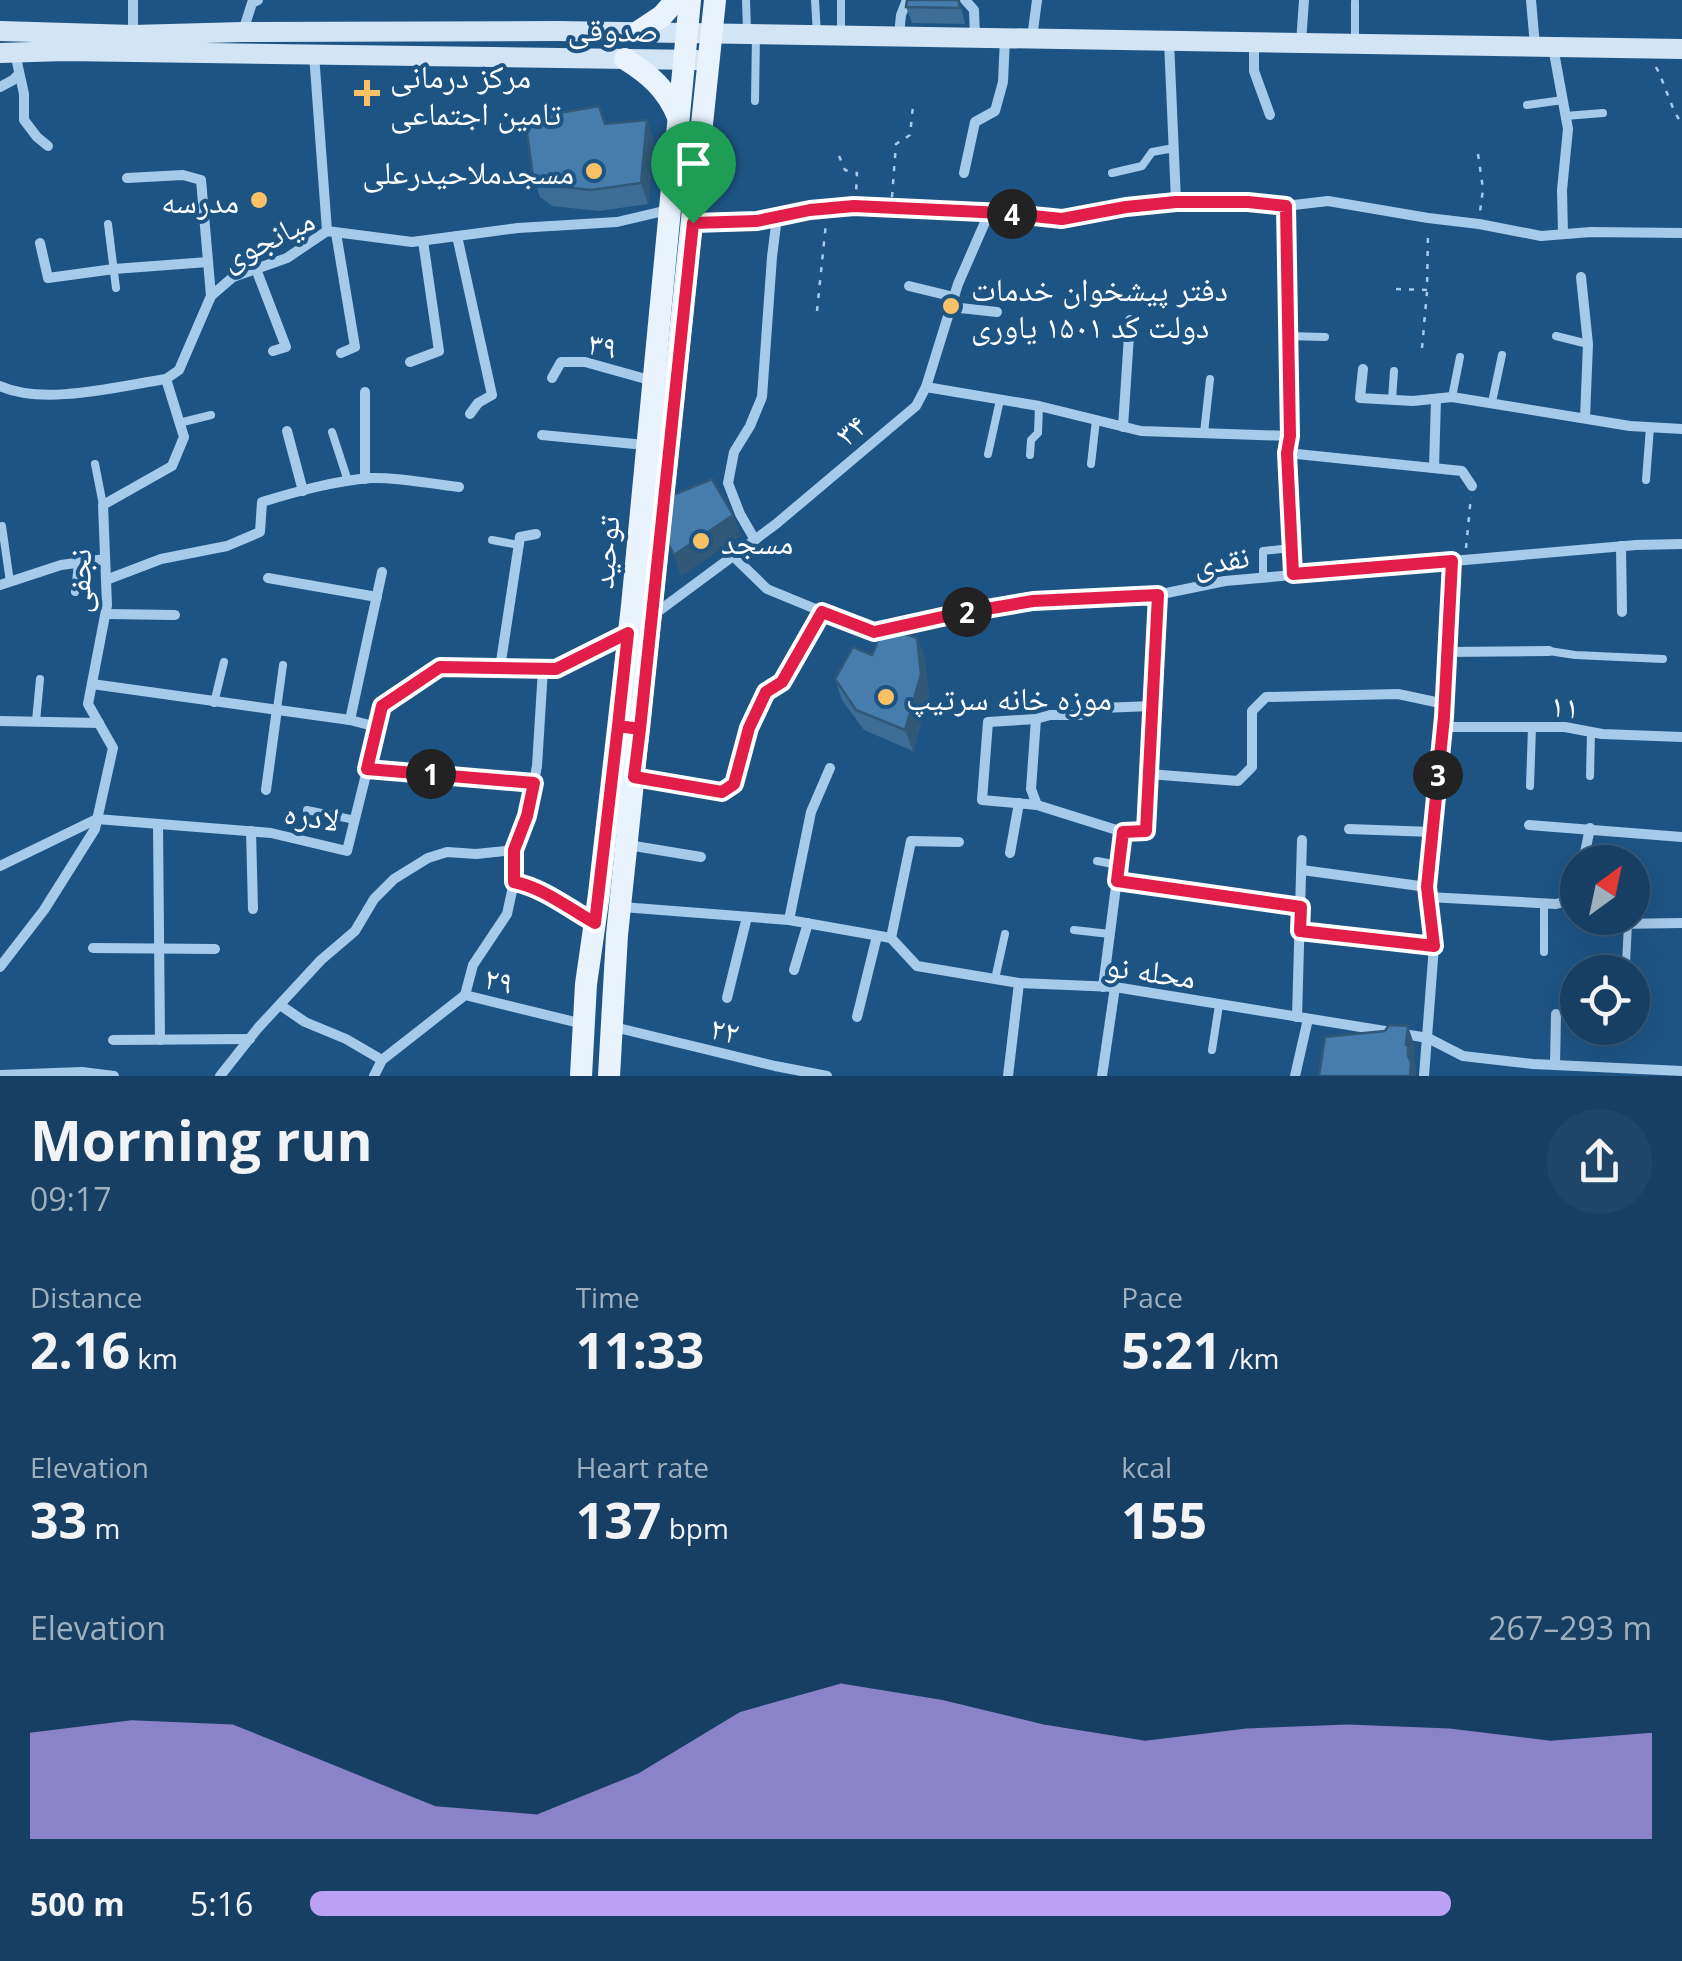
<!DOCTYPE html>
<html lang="en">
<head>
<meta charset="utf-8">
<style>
  :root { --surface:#163f63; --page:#1f4669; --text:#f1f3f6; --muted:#9eafbe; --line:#355878; --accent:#bca0f2 }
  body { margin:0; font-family:"Open Sans","Noto Naskh Arabic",sans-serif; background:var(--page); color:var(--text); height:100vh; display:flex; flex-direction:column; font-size:38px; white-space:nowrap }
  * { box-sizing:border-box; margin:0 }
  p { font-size:32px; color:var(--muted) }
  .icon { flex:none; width:55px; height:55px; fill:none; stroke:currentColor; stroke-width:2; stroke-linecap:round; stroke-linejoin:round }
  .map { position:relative; height:1076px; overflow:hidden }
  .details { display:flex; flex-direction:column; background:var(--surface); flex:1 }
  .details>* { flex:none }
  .needle { width:65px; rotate:33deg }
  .fabs { position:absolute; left:1560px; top:845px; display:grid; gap:20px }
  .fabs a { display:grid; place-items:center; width:90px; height:90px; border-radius:50%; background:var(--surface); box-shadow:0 10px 40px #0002,0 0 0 2px var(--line); font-size:50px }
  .pin { position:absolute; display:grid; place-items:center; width:85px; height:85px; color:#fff; margin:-102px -42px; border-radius:50% 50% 50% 0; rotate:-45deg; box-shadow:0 0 10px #0007 }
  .pin .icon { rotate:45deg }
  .km { position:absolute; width:50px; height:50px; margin:-25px; border-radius:50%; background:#222; color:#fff; font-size:28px; line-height:50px; text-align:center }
  .round { display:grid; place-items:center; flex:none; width:105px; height:105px; border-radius:52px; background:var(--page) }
  .overview { display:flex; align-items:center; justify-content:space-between; height:170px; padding:0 30px }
  h1 { font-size:55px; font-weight:700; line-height:75px }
  .figures { display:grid; grid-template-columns:repeat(3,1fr); gap:15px; height:170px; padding:10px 30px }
  .figures div { display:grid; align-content:center }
  .figures b { font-size:50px; font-weight:700 }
  .figures small { font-size:28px; font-weight:400 }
  .figures p { font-size:28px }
  .chart { height:280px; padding:20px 30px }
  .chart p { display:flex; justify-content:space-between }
  .chart svg { width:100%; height:180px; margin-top:10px; fill:var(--accent); opacity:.7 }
  ul { padding:0 30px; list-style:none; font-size:32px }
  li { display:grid; grid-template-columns:160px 120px 1fr; align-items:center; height:75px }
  li i { height:25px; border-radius:12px; background:var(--accent) }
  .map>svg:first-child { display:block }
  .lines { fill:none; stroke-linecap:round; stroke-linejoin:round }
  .path { stroke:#a6caea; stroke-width:2.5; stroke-dasharray:5 8; stroke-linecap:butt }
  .lane { stroke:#a6caea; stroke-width:8 }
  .street { stroke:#a6caea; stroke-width:10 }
  .secondary { stroke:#d1e5f7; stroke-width:20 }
  .primary { stroke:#e9f3fe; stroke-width:22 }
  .wall { fill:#3d6c94 }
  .shaded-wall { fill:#325878 }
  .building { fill:#477dac; stroke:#325878; stroke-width:2.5 }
  .route-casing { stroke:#fff; stroke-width:20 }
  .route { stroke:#e11d48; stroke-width:12 }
  .poi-dot { fill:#f8c165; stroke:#1e5484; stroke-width:4 }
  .labels { text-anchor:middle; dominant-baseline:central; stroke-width:8; stroke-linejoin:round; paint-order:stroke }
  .street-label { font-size:32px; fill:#fff; stroke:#1e5484 }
  .poi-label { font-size:32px; fill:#fff; stroke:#1e5484; text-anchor:start }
</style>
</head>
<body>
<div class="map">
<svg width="1682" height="1076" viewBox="0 0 1682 1076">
  <rect width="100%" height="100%" fill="#1e5484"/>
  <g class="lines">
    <!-- path -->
    <g class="path">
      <path d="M1656,67C1666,86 1670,107 1682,124"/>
      <polyline points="1478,154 1483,189 1480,212"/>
      <polyline points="839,156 845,170 857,173 856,195"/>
      <polyline points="892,197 896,144 910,135 913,106"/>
      <polyline points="1396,289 1427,290 1428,233"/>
      <polyline points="817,311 826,223"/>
      <polyline points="1422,348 1427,292"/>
      <polyline points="1466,548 1471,496"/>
      <polyline points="379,770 520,782"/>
    </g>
    <!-- lane -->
    <g class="lane">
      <polyline points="746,0 747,30"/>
      <polyline points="815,0 817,35"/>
      <polyline points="841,0 841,31"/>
      <polyline points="1355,2 1355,44"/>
      <polyline points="755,101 756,35"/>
      <polyline points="1527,105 1563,100"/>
      <polyline points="1565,116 1603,113"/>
      <polyline points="1112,173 1142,166 1152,152 1174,148"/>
      <polyline points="108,224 116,288"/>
      <polyline points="1288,336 1325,337"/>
      <polyline points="1556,336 1588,344"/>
      <polyline points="1452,397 1460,357"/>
      <polyline points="1392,400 1394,371"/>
      <polyline points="1492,402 1502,355"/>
      <polyline points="179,423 211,415"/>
      <polyline points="332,432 348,481"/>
      <polyline points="1204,433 1210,379"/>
      <polyline points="988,454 1000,400"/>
      <polyline points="1030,455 1031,440 1038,433 1039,406"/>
      <polyline points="95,464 103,505"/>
      <polyline points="1091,464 1096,420"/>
      <polyline points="1646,480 1650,427"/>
      <polyline points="2,526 10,582"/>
      <polyline points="492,540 519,545"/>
      <polyline points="1263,578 1263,551 1292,548"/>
      <polyline points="75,592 78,563"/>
      <polyline points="1549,651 1575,655 1663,659"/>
      <polyline points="214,703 224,662"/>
      <polyline points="277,709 283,665"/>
      <polyline points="36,721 40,679"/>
      <polyline points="1590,776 1591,732"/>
      <polyline points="1530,786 1532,727"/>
      <polyline points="722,793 734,784 749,728 766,692 782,682 822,611"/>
      <polyline points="307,810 355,820"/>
      <polyline points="1097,861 1119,865"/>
      <polyline points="1544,904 1544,952"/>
      <polyline points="1074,930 1110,934"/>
      <polyline points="1626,963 1628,924"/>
      <polyline points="995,979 1005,934"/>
      <polyline points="1212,1050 1219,1005"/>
    </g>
    <!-- street -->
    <g class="street">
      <polyline points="133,0 133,34"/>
      <polyline points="965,0 974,10 975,37"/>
      <polyline points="1531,0 1535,46"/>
      <polyline points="243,31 252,3 258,0"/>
      <polyline points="899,35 901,15 907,0"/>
      <polyline points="1032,38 1037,0"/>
      <polyline points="1169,41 1176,201"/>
      <polyline points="1254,42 1254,71 1270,115"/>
      <polyline points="1301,43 1304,0"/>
      <polyline points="1553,47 1568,129 1562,190 1563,234"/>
      <polyline points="15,53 24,94 24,120 37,137 48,146"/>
      <polyline points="314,54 327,231"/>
      <polyline points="0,87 13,80 19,74"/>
      <polyline points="964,173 975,122 995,111 1003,82 1005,38"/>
      <polyline points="127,178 183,175 201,180 211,296"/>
      <polyline points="693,223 757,221 811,210 855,206 1003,213 1062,219 1126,207 1176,201 1248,202 1285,206 1328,201 1428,218 1479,224 1541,236 1591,232 1682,233"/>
      <polyline points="336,233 355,347 341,353"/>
      <polyline points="457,236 492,395 478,403 470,414"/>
      <polyline points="40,243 48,278 114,269 208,262"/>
      <polyline points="256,269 286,347 273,351"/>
      <polyline points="1581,277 1588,344 1585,418"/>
      <polyline points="909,286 954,297"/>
      <polyline points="951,307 997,312"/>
      <polyline points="410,362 439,351 423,241"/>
      <polyline points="1363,369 1360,398 1413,401 1452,397 1630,426 1682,429"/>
      <polyline points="552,378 561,362 585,362 653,381"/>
      <path d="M0,386C44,406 119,386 166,379L179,370L211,296L233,277L287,258L327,231L412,242L518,228L617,222L668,210"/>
      <polyline points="926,387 1039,406 1141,431 1290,436 1285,206"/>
      <polyline points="1123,427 1130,320"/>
      <polyline points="287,431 303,491"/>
      <polyline points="542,435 645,445"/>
      <polyline points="1290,436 1287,453 1293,574"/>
      <polyline points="1287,453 1462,471 1472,486"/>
      <polyline points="1434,468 1436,399"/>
      <polyline points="365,479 365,392"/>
      <polyline points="755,540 740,514 728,483 734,452 750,426 762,397 772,257 777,217"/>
      <polyline points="1621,546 1622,612"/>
      <polyline points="733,556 767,589 874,633 951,615 1033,601 1147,597 1225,581 1636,545 1682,544"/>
      <polyline points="268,578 377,597"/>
      <path d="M106,580L161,559L227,546L260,532L262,502C298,491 334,481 371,478C400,477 430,484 459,487"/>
      <polyline points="0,585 61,565 105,559"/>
      <polyline points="106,614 175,615"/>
      <polyline points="652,616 776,524 916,406 926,387 958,284 989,213"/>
      <polyline points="1447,652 1549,651"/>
      <polyline points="500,668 520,537 536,534"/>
      <polyline points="92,684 350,720 377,727"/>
      <polyline points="1036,719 988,722 982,800 1037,805"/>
      <polyline points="350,720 382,572"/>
      <polyline points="0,721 99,723"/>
      <polyline points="1443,727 1565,727 1602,734 1682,737"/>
      <polyline points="1149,774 1238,781 1252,767 1252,711 1266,697 1398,694 1445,704"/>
      <polyline points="635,777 722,793"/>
      <polyline points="266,790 277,709"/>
      <polyline points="97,819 271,833 347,851 383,706 440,667 556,669 629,633"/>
      <polyline points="158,824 160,1040"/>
      <polyline points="1529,825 1682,837"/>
      <polyline points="1349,829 1433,832"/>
      <polyline points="251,831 253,909"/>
      <polyline points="1123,832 1037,805 1031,789 1036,719 1050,715 1080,715 1100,708 1153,706"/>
      <polyline points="628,845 701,857"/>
      <polyline points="1010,853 1019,803"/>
      <polyline points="1583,862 1590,828"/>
      <polyline points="0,866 97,819"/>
      <polyline points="1302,870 1427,887"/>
      <polyline points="1117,881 1301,907"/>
      <polyline points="514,882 536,886 593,922"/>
      <polyline points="1428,897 1556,904 1578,898"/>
      <polyline points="622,907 789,920 891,938 917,966 1019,983 1115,987 1428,1038 1463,1056 1533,1064 1682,1071"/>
      <polyline points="1592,918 1596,921 1617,924 1682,923"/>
      <polyline points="789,920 811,812 830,768"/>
      <polyline points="1300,931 1434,946"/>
      <polyline points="891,938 911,841 959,842"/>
      <polyline points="93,948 215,949"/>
      <polyline points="0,967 44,910 95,829 113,748 88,704 107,605 103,505 172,466 184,437 166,379"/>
      <polyline points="794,970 808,923"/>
      <polyline points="1103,987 1123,832 1146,831 1158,595"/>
      <polyline points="465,995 473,965 507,914 514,882 514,850 527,817 537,766 543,669"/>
      <polyline points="727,998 747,917"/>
      <polyline points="280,1005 305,1022 346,1039 382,1060"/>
      <polyline points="857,1017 877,936"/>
      <polyline points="1297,1017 1302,840"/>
      <polyline points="614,1027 775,1066 827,1076"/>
      <polyline points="113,1040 250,1039"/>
      <polyline points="1555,1065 1556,1014"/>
      <polyline points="0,1075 82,1072 114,1076"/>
      <polyline points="220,1076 258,1028 321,960 355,931 374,899 394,879 428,858 447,852 476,854 514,850"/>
      <polyline points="374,1076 382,1060 465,995 583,1024"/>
      <polyline points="1008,1076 1019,983"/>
      <polyline points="1102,1076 1115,987"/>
      <polyline points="1295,1076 1308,1019"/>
      <polyline points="1424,1076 1434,946 1427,887 1444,717 1452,561"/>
    </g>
    <!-- secondary -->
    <g class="secondary">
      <polyline points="0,31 133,35 242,32 557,31 1682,49"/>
      <polyline points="0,53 65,51 697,60"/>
    </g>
    <!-- primary -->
    <g class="primary">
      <polyline points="638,32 662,16 676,0"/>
      <path d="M625,59C649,74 667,89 678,117"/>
      <polyline points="581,1076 586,984 599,894 632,606 690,0"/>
      <polyline points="609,1076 617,935 715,0"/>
    </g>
  </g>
  <!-- wall -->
  <g class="wall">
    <polygon points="958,0 962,10 965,24 912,23 906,7"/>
    <polygon points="606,124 654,141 648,204 599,211 552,206 540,197 533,176"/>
    <polygon points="917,638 925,659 929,695 913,751 864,730 842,700 835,679"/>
  </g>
  <!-- shaded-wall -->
  <g class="shaded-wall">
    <polygon points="647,120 654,141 648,204 641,183"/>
    <polygon points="733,515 741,536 681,576 674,555"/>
    <polygon points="917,638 925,659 929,695 913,751 905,730"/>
    <polygon points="1408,1026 1415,1047 1414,1060 1416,1066 1416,1076 1410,1076 1406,1045"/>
  </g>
  <!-- building -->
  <g class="building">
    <polygon points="907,0 958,0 960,8 906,7"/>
    <polygon points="599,106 605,124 647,120 641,183 591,190 544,185 533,176 525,119"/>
    <polygon points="712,479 733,515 674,555 664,535 668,497"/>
    <polygon points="890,629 917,638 921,674 905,730 856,710 835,679 853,647 872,655 881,633 887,633"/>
    <polygon points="1389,1025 1408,1026 1406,1045 1408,1045 1408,1056 1411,1062 1410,1076 1319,1076 1325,1037 1385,1031"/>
  </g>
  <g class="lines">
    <!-- route casing -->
    <g class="route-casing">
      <path id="route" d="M693,223L640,729L618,726L628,633L556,669L440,667L382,706L367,769L534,783L527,816L514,850V882C544,888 568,908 595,923L618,726L640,729L634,777L722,792L734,784L749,728L766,692L782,682L822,612L874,632L951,615L1033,601L1158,595L1146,831L1123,832L1117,881L1301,907L1300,931L1434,946L1427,887L1444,717L1452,561L1293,574L1287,453L1290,436L1286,206L1248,202H1176L1126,207L1062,219L1003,213L854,206L810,210L757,221L693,223"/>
    </g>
    <!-- route -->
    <use href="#route" class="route"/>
  </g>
  <!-- markers -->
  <g class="poi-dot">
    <path d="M362 78h10v10h10v10h-10v10h-10v-10h-10v-10h10z"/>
    <circle cx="594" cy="171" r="10"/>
    <circle cx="259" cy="200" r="10"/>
    <circle cx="951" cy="306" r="10"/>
    <circle cx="701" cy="541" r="10"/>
    <circle cx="886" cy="697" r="10"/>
  </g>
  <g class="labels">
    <!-- street labels -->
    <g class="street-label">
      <text transform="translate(613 29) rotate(1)">صدوقی</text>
      <text transform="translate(267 238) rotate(-26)">میانجوی</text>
      <text transform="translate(603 344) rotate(11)">۳۹</text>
      <text transform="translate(850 429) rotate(-40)">۳۴</text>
      <text transform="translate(604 552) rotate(-85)">توحید</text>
      <text transform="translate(1221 559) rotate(-9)">نقدی</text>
      <text transform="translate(78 581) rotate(-89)">نجفی</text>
      <text transform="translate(1565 705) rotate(5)">۱۱</text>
      <text transform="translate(312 815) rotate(9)">لادره</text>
      <text transform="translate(1151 970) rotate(8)">محله نو</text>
      <text transform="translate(499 979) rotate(13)">۲۹</text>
      <text transform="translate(725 1029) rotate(13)">۲۲</text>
    </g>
    <!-- poi labels -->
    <g class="poi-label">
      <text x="390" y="75">مرکز درمانی<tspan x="390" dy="37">تامین اجتماعی</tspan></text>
      <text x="574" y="171" text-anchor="end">مسجدملاحیدرعلی</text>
      <text x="239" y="200" text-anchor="end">مدرسه</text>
      <text x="971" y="288">دفتر پیشخوان خدمات<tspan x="971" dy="37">دولت کد ۱۵۰۱ یاوری</tspan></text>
      <text x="721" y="541">مسجد</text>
      <text x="906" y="697">موزه خانه سرتیپ</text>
    </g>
  </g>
</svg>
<div class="fabs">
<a><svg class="needle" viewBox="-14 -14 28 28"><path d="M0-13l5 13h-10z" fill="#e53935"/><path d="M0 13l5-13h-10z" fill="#9eafbe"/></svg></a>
<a><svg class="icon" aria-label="locate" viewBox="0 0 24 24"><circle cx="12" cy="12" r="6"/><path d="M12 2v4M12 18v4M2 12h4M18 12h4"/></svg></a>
</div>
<div class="pin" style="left:693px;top:223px;background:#1e9e55"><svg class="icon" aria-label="arrive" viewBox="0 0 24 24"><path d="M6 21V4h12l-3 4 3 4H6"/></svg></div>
<b class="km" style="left:431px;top:774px">1</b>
<b class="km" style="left:967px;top:612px">2</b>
<b class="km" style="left:1438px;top:775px">3</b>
<b class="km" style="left:1012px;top:214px">4</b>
</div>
<section class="details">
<div class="overview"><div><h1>Morning run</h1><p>09:17</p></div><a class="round"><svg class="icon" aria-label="share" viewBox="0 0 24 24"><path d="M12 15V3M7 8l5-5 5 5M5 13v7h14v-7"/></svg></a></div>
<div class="figures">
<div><p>Distance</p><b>2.16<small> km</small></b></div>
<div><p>Time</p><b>11:33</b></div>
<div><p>Pace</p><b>5:21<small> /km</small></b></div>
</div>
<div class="figures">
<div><p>Elevation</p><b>33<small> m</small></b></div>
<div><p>Heart rate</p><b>137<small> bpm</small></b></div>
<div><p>kcal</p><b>155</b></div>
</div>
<div class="chart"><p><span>Elevation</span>267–293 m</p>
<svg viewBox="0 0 160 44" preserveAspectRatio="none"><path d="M0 44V18L10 15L20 16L30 26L40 36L50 38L60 28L70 13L80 6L90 10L100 16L110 20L120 17L130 16L140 17L150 20L160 18V44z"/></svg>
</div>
<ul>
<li><b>500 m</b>5:16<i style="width:85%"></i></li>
</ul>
</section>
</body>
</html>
